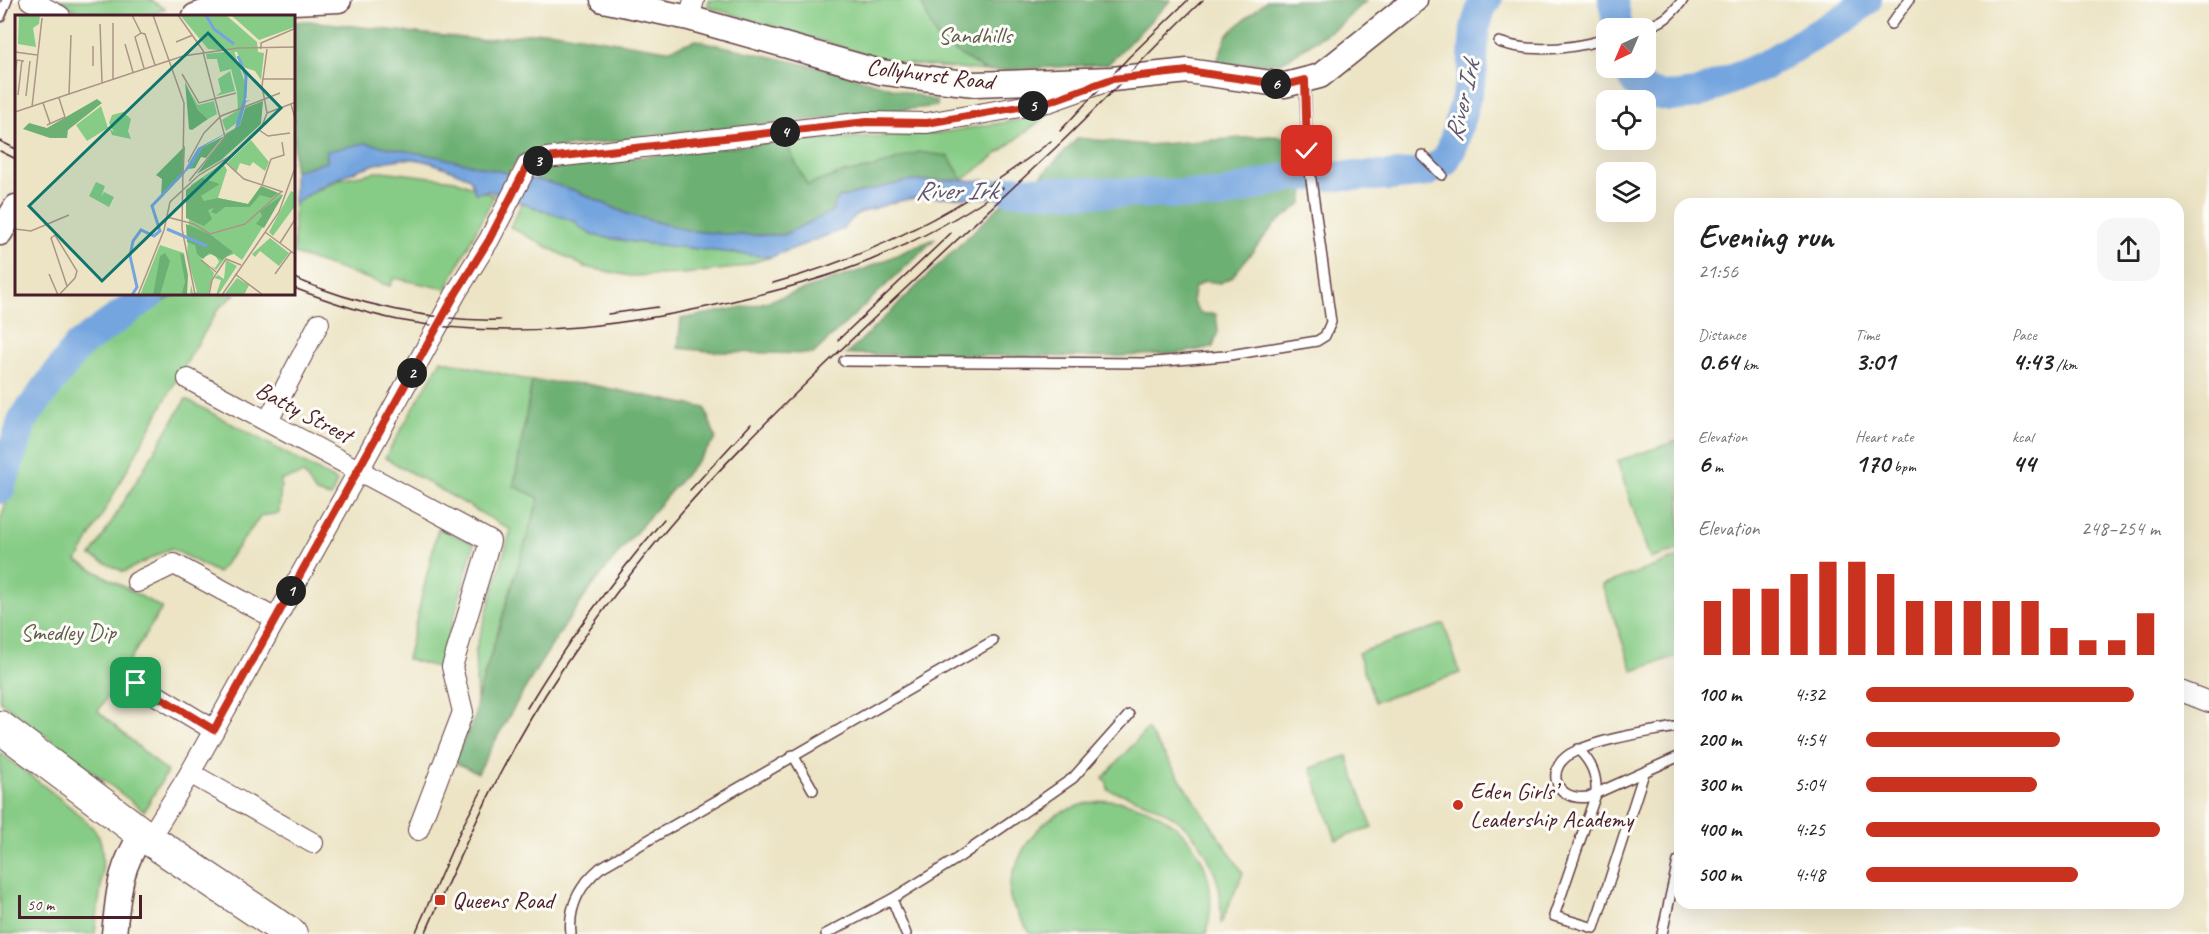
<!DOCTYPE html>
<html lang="en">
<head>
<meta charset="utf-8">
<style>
  :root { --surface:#fff; --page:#f6f6f6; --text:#222; --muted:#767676; --accent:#c8321e }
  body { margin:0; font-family:Caveat,sans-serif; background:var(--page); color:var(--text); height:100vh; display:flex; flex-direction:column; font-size:22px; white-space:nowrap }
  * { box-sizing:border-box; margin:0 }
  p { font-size:20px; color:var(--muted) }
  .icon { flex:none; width:33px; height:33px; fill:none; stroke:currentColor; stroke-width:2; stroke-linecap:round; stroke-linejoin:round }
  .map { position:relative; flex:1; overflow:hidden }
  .panel { position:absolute; left:1674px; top:198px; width:510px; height:711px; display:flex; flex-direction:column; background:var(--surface); border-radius:18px; box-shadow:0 6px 24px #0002 }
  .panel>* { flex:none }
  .needle { width:39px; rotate:224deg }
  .controls { position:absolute; left:1596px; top:18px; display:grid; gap:12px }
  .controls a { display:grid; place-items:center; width:60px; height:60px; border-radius:12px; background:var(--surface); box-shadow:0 6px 24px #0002; font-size:30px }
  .scale { position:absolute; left:18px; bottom:15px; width:124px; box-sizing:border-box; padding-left:6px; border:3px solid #4a1f2b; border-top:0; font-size:16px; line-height:21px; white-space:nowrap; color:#4a1f2b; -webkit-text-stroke:4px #fdfcf7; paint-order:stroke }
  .pin { position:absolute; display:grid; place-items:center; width:51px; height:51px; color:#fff; margin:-26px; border-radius:12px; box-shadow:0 3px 9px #0006 }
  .km { position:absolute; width:30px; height:30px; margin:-15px; border-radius:50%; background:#222; color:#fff; font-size:16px; line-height:30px; text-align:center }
  .round { display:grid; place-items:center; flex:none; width:63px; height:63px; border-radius:18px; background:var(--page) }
  .headline { display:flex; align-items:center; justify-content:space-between; height:102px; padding:0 24px }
  h1 { font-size:33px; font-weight:800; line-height:45px }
  .figures { display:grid; grid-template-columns:repeat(3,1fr); gap:9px; height:102px; padding:6px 24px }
  .figures div { display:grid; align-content:center }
  .figures b { font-size:26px; font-weight:800 }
  .figures small { font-size:16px; font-weight:400 }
  .figures p { font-size:16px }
  .chart { height:168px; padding:12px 24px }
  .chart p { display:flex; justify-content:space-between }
  .chart svg { width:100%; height:108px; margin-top:6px; stroke:var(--accent); stroke-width:6 }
  ul { padding:0 24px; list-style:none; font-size:20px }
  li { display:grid; grid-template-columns:96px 72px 1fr; align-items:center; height:45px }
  li i { height:15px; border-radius:8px; background:var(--accent) }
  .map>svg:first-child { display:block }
  .green { fill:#87cc86; stroke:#687658; stroke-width:1.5 }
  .forest { fill:#6db073; stroke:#5c684f; stroke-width:1.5 }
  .water { fill:#75a5df; stroke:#606285; stroke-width:1.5 }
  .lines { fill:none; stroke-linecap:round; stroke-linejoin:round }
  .river { stroke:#75a5df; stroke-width:30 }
  .service-casing { stroke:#623d42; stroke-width:12 }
  .minor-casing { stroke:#623d42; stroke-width:22 }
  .tertiary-casing { stroke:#623d42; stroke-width:27 }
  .trunk-casing { stroke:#623d42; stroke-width:34 }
  .service { stroke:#fff; stroke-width:9 }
  .minor { stroke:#fff; stroke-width:20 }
  .tertiary { stroke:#fff; stroke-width:24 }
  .trunk { stroke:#fff; stroke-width:32 }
  .tram { stroke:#4a1f2b; stroke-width:1.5 }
  .route-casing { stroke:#fff; stroke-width:12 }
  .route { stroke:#c8321e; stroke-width:8 }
  .poi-dot { fill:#c8321e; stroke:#fdfcf7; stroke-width:2 }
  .labels { text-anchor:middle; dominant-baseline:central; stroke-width:6; stroke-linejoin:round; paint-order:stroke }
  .park-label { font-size:24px; fill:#5f5c4b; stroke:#fdfcf7 }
  .street-label { font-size:24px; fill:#4a1f2b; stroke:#fdfcf7 }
  .poi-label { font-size:24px; fill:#4a1f2b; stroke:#fdfcf7; text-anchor:start }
  .water-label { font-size:26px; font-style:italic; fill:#5b5573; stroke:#fdfcf7 }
  .inset-river { fill:none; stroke:#75a5df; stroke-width:3 }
  .inset-road { fill:none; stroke:#ab9587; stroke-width:1.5 }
  .view { fill:#0f766e; fill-opacity:0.15; stroke:#0f766e; stroke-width:3 }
  .inset-edge { fill:none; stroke:#4a1f2b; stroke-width:3 }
</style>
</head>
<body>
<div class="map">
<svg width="2209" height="934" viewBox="0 0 2209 934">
  <rect width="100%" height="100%" fill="#fdfcf7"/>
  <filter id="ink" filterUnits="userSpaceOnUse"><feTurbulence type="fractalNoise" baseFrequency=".0167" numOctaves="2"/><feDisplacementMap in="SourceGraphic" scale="12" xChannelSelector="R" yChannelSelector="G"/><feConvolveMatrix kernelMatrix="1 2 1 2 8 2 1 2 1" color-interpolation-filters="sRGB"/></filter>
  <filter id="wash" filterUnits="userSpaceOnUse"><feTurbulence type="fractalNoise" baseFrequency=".008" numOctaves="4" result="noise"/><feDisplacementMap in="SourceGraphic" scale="24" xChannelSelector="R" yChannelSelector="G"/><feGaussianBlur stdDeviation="1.35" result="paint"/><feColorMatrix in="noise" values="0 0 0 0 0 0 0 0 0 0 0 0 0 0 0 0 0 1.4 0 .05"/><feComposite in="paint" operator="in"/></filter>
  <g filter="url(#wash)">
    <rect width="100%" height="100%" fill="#ece4c5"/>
    <!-- green -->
    <g class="green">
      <polygon points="58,0 151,0 165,9 149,16 85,16"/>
      <polygon points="709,0 1105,0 1044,66 986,71 896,63 708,7"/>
      <polygon points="1048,115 963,180 948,156 843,173 807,186 785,141 940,133"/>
      <polygon points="382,171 455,180 494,196 446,289 394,278 390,286 294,254 294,202 340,179"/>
      <polygon points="522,203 576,222 597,236 634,242 771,257 735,268 683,274 630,276 585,267 510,227"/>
      <polygon points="176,294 235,294 218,309 179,375 77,561 162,608 98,711 167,772 144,811 0,701 0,521 32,423 97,338"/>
      <polygon points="441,360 532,381 514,485 539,498 477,700 475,652 511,530 385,458"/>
      <polygon points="186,399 337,481 331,497 316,493 304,474 281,480 279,513 261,516 218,573 171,548 124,572 91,556"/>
      <polygon points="1680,440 1680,549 1650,559 1617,461"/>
      <polygon points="438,528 474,544 440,668 407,659"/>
      <polygon points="1680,557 1680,655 1633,671 1602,585"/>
      <polygon points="1444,624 1460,673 1375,702 1358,653"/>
      <path d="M1147,729L1243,873L1221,924C1221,912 1221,899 1219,887C1203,826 1165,805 1108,790L1107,782L1103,778Z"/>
      <path d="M0,753C18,766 93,821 99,837C108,858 97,910 95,934H0Z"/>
      <polygon points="1347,756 1372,827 1336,840 1311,768"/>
      <path d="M1110,800C1180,807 1226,864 1206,934H1031L1028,930C1022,920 1012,908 1010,897C1008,885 1013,872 1018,861C1036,819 1066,804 1110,800Z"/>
    </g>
    <!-- forest -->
    <g class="forest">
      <polygon points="920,0 1171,0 1108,64 986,71 938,41"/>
      <polygon points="1267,0 1367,0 1340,25 1281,63 1216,64 1227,35"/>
      <polygon points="308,21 481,40 548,31 667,50 696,40 830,70 937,101 937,106 572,146 520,156 508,173 365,143 327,162 294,171 294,22"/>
      <polygon points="1269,136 1301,138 1304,168 1219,186 1099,186 1058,184 1037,180 1078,138 1147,145"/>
      <polygon points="785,141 807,185 843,173 869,169 919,152 948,156 963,180 907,181 838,198 831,212 783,235 736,235 691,231 630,215 576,191 535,180 538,173 549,167"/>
      <polygon points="1305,183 1302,203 1274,225 1232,277 1220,283 1205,281 1195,287 1192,301 1201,314 1216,314 1218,331 1213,347 1181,353 1102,357 847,354 1008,198 1161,203 1218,202 1292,184"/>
      <polygon points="936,238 813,354 718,352 678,348 681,319 759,304 794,293 862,270"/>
      <path d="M532,381L587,384L705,408L716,439C677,485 635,531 598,579C552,640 513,706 478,773L453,762L475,717L477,700L539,498L514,486Z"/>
    </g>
    <!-- water -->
    <g class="water">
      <path d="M365,143L439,157L550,183L576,191L630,215L691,231L736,235H783L831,212L838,198L907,181L1037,180L1058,184L1045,198L920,197L894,202L857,214L841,230L771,257L634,242L597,236L581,229L576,222L489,191L475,193L470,178C453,171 432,161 413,159C382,156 317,184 294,205V171L327,162V151Z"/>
      <polygon points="129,294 176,294 134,319 117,302"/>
    </g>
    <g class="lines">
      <!-- river -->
      <g class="river">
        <polyline points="1613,0 1618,28"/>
        <polyline points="1629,68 1635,82 1645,92 1671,97 1696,94 1763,66 1848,16 1867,0"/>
        <polyline points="1009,190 1220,195 1292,176 1389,176 1427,172 1444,162 1452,148 1472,76 1475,28 1482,5 1487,0"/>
        <polyline points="0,489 23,419 78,346 151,294"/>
      </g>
    </g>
  </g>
  <g filter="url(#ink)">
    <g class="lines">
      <!-- service casing -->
      <g class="service-casing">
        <g id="service">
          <polyline points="0,17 7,0"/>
          <polyline points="1891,24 1909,0"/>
          <path d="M1643,28C1664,22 1669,17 1683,0"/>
          <path d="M1499,42C1534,54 1571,49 1606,39"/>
          <polyline points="1422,155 1442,175"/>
          <polyline points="844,361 1143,363 1224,356 1317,341 1325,336 1331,322 1307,151 1305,82"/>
          <path d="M1680,726C1646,733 1607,737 1576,751C1543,765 1553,802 1588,797L1680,756"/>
          <path d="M1578,749C1592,763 1597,775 1596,794L1554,916L1594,928L1644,773"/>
          <polyline points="793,755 813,790"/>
          <polyline points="892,899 906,934"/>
          <path d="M571,934C568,907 580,885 600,868L993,641"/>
          <polyline points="826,934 892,899 958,858 1073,778 1129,715"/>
          <polyline points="1662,934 1678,861 1680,860"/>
        </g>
      </g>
      <!-- minor casing -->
      <g class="minor-casing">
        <g id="minor">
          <polyline points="30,0 60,16"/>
          <polyline points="689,18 694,0"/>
          <polyline points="188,379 490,541 452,667 463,712 418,830"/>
          <polyline points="268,421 319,323"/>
          <polyline points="137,582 174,564 276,619"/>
          <polyline points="136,683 214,730"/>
          <polyline points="2178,690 2209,702"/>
          <polyline points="190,773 313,843"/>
          <polyline points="149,839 190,773 359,470 456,293 489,240 528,164 546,158 867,122 927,123 1048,102 1102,83"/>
        </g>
      </g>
      <!-- tertiary casing -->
      <g class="tertiary-casing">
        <g id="tertiary">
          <polyline points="603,0 689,18 880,72 939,80 975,84 1112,79 1188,71 1285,85 1320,76 1415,0"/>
          <polyline points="195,16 225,5 339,0"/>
          <polyline points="0,233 16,207"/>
          <path d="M114,934C119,892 118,871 142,834"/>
        </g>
      </g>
      <!-- trunk casing -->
      <g class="trunk-casing">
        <polyline id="trunk" points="0,727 149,839 291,934"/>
      </g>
      <!-- service -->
      <use href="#service" class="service"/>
      <!-- minor -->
      <use href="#minor" class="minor"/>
      <!-- tertiary -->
      <use href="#tertiary" class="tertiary"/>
      <!-- trunk -->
      <use href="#trunk" class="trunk"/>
      <!-- tram -->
      <g class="tram">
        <polyline points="1060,131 1129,57 1188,0"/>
        <polyline points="0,141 16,149"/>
        <polyline points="0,151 16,159"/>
        <path d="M294,278C354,304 435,322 500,320"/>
        <path d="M773,283C877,255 967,207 1051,141"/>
        <path d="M294,288C328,301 363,313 398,320C514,342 637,325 750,297C791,287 832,276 871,260C917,241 962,216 1003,188"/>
        <polyline points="608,314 658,307"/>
        <polyline points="838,340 951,233"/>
        <polyline points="690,490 751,424"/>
        <path d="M527,708C567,641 614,578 664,519"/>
        <polyline points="415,934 461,829 482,790"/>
        <path d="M425,934C465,844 505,753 561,671C594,622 629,574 668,528C717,470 771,417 826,364C900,293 975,223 1050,153C1103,104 1150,49 1203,0"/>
      </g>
    </g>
  </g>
  <g class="lines" filter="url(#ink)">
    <!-- route casing -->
    <g class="route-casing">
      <polyline id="route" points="136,683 214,730 456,293 489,240 528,164 546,158 867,122 927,123 1048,102 1112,79 1188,71 1285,85 1305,80 1307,151"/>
    </g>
    <!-- route -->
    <use href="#route" class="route"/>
  </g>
  <!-- markers -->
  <g class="poi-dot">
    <circle cx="1458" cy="805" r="6"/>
    <rect x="434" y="894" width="12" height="12" rx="3"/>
  </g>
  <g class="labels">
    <!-- park labels -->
    <g class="park-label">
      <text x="975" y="35">Sandhills</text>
      <text x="68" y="632">Smedley Dip</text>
    </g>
    <!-- street labels -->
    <g class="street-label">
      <text transform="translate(930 74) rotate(7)">Collyhurst Road</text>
      <text transform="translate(304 412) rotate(28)">Batty Street</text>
    </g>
    <!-- poi labels -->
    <g class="poi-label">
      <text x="1470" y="791">Eden Girls’<tspan x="1470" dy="28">Leadership Academy</tspan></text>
      <text x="452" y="900">Queens Road</text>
    </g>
    <!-- water labels -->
    <g class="water-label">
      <text transform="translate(1462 101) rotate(-77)">River Irk</text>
      <text x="956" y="190">River Irk</text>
    </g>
  </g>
  <!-- overview -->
  <g transform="translate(15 15)">
    <rect width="280" height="280" fill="#ece4c5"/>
    <path d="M4,0H25L24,9L18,13L21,32L3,29ZM165,0H211L242,27L243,37L249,38L246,65L240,56L228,52L222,37L193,34ZM216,0H280V12L244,25ZM219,36L232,74L224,106L211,116L207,105L223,95L222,77L216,54L205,57L202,44H192L191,39ZM215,56L220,76L201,81L206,77L203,64ZM173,74L183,90L199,86L202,99L193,104L183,95ZM86,91L93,113L72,126L61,110ZM108,97L116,104L113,116L116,124L97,120L95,114L99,117L94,108L97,100ZM236,125L254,147L250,156L238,147L235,151L225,148L221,158L212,148ZM208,148L212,155L203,183L233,189L246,171L268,180L227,245L219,239L211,242L201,255L196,251L200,253L204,247L199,238L186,243L199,258L193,280H175L176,270L178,278L182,277L172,241L176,170ZM81,167L90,171L86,182L89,177L99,182L94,192L74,181ZM276,176L280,178V191L258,221L254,217ZM255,223L274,238L264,251L245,236L240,242L237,239ZM145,230L169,238L172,280H125ZM211,245L222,251L203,280H201L206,265L199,263L203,260L209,264ZM222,263L234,270L229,280H209Z" fill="#87cc86"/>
    <path d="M170,67L183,95L193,104L177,115L174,114ZM82,84L87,88L53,115L52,123H35L8,114L14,108L32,113ZM248,86L246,109L206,145L182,159L211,119L225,110L230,93ZM209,121L191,143L186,142L180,153L174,154L188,132ZM170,131L169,156L146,181L147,164L141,160ZM187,163L205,169L186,181L189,186L203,183L233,189L246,171L263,178L256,183L245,180L235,192H210L201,199L196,197L199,193L193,195L197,204L189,211L171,203V175ZM268,180L249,213L241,209L247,201L245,196ZM171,209L196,220L218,237L207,245L194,238L188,244L182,239L180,230L172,227ZM150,238L155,246L145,280H138L145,241ZM165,238L169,240L173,260L172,280L167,278L170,267Z" fill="#6db073"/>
    <path d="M230,78L231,86L236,85L231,87L225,110L188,132L178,150L166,161L183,133L220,113Z" fill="#75a5df"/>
    <path class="inset-river" d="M191,0L199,14L219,29M223,41L231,61L230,83M152,214L192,231M117,280L122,272L115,241L118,226L126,215L139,221L145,216L137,191L169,157"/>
    <path class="inset-road" d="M117,0L126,18L130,19L140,50M138,0L169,88L167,214L180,279M163,0L189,37M98,8V64M85,9L87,68M126,18L120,22L129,53M161,27L178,20M110,29L118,57M78,31V51M246,34V28L281,13M0,37L22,40M0,58L2,45L9,46M167,59L184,88L221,78M247,64H281M3,80L7,45M54,80L56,20M11,81L15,46M28,88L35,108M276,89L281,107M17,92L27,3M0,97L168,41L223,33L281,32M252,98L281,87M32,110L50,102L44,83M244,115L253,121L275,118M209,146L229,164L268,177M173,147L189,118L206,101L265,78M174,166L210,122L188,37M247,170L256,144L269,140L267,127M152,202L179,209L195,219L230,209L266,177M0,214L16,216L54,200M250,217L281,240M265,228L281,203M186,245L201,257M34,259L43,280M220,259L248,280M260,259L276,237M44,280L60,263L62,256L40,220L36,223L52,271M123,280L149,215L155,187L184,160L219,139L247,111L252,98L247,71L252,34M194,280L197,265L211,244L226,250M207,280L264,197L281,150"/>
    <path class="view" d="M193,18L266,93L87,266L14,191Z"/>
    <rect width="280" height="280" class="inset-edge"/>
  </g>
</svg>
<div class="controls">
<a><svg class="needle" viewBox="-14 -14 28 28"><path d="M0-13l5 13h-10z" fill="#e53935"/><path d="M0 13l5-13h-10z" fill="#767676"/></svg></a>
<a><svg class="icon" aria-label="locate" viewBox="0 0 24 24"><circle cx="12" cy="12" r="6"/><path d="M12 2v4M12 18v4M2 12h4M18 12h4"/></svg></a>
<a><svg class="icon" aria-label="layers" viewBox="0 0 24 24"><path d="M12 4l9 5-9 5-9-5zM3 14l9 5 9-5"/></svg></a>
</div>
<div class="scale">50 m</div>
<div class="pin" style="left:136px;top:683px;background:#1e9e55"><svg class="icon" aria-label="arrive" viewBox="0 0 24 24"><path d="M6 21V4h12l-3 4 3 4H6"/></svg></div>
<div class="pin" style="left:1307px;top:151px;background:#d93025"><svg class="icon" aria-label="check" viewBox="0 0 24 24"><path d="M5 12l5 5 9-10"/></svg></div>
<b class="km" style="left:291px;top:591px">1</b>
<b class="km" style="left:412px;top:373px">2</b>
<b class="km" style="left:538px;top:161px">3</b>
<b class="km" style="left:785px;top:132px">4</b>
<b class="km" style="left:1033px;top:106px">5</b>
<b class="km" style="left:1276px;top:84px">6</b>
<section class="panel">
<div class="headline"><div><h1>Evening run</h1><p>21:56</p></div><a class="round"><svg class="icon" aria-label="share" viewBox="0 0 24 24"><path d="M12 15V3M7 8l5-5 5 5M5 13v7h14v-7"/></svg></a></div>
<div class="figures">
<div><p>Distance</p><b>0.64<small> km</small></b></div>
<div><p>Time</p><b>3:01</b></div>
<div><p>Pace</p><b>4:43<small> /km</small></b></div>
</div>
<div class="figures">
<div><p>Elevation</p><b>6<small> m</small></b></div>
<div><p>Heart rate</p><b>170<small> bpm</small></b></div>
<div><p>kcal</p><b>44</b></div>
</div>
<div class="chart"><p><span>Elevation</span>248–254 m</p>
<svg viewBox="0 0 160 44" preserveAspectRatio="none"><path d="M5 44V22M15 44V17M25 44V17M35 44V11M45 44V6M55 44V6M65 44V11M75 44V22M85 44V22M95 44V22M105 44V22M115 44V22M125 44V33M135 44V38M145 44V38M155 44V27"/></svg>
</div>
<ul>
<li><b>100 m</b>4:32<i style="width:91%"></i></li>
<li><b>200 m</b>4:54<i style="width:66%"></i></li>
<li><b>300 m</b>5:04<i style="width:58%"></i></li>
<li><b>400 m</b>4:25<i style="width:100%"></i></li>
<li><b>500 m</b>4:48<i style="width:72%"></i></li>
</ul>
</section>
</div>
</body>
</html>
